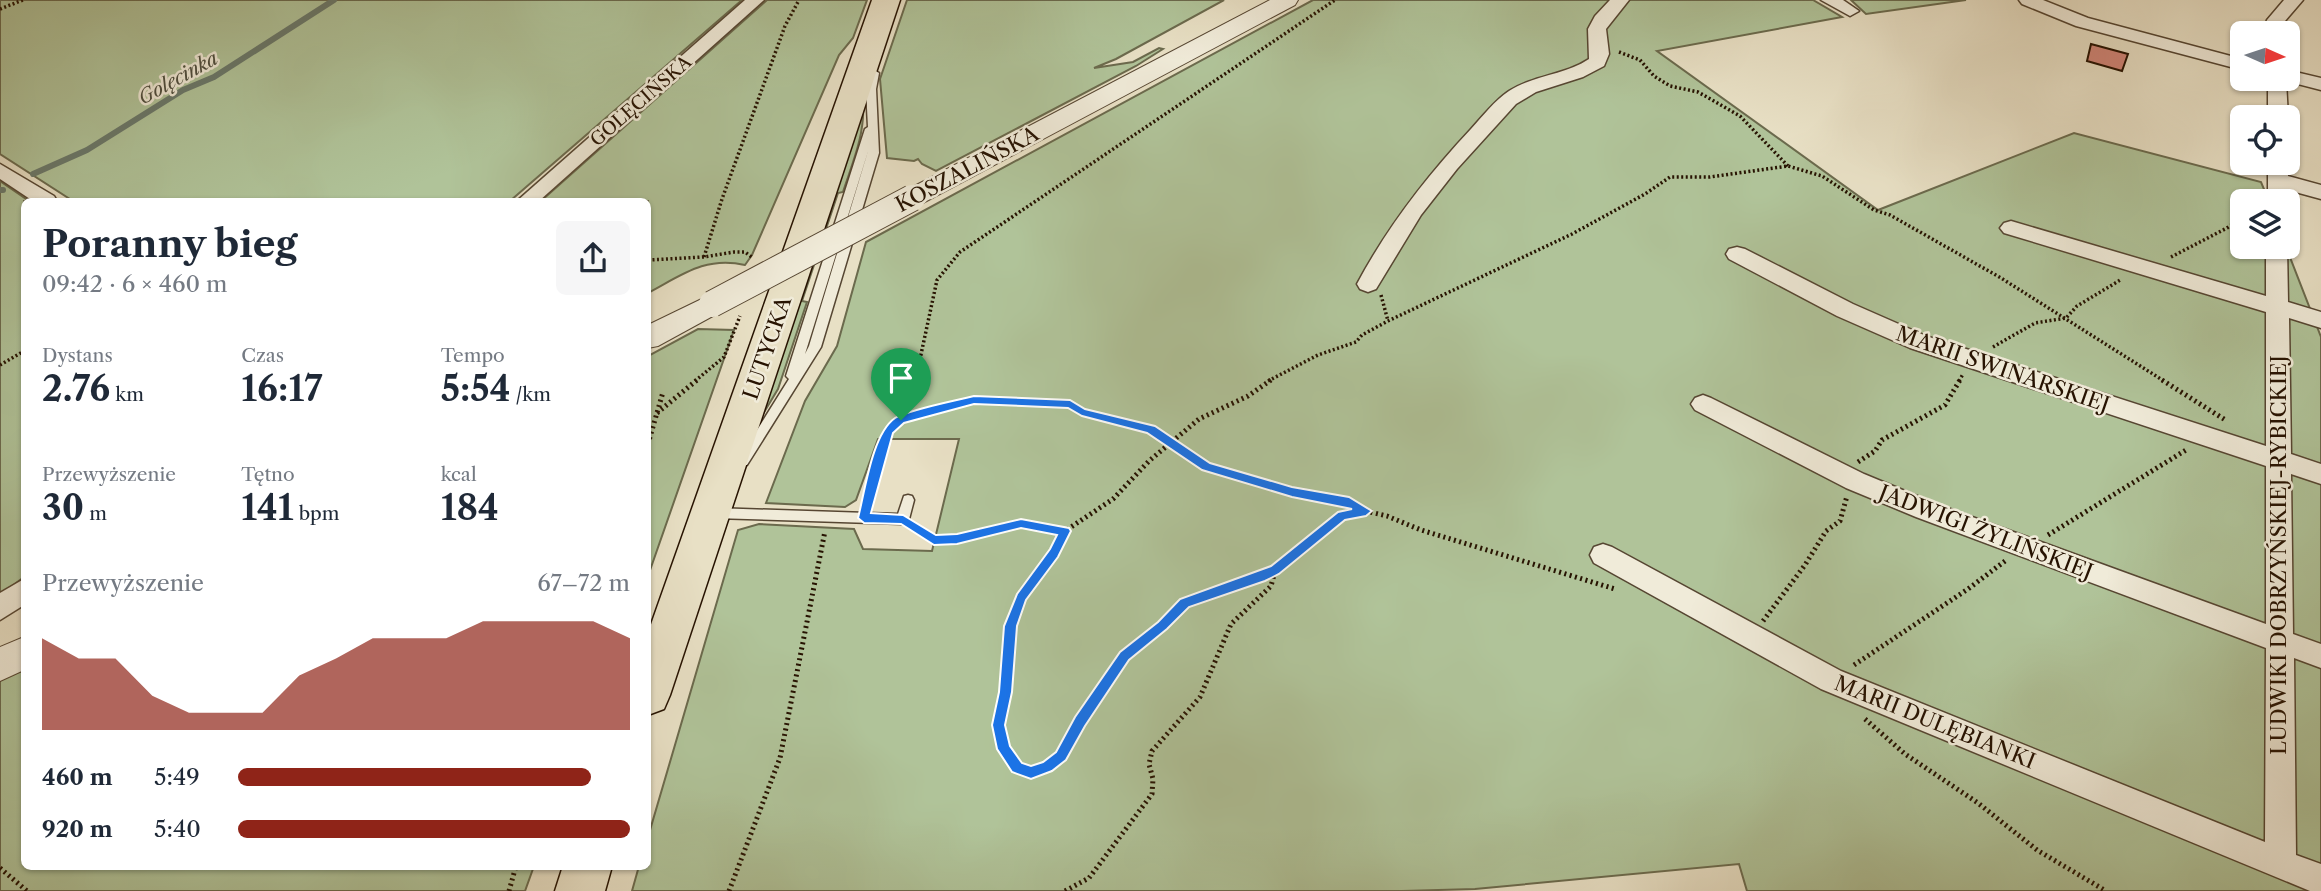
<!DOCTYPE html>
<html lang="pl">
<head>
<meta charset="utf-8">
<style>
  :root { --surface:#fff; --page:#f6f6f7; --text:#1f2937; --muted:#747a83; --accent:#8f2418 }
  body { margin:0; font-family:"Libre Caslon Text",serif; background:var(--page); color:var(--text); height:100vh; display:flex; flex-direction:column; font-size:26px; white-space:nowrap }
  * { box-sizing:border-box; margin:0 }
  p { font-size:23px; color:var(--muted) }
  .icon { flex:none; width:38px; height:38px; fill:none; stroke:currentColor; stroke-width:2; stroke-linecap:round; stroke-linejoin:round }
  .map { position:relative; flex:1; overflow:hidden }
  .sheet { position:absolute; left:21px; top:198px; width:630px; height:672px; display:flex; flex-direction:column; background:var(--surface); border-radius:10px; box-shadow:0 2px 5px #0004 }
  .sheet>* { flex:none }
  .needle { width:46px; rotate:93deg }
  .controls { position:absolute; left:2230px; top:21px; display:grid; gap:14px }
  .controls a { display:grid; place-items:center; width:70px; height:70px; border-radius:10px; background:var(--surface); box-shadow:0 2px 5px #0004; font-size:35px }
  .pin { position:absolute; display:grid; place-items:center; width:60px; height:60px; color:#fff; margin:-72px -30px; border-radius:50% 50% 50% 0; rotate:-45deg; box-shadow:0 0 7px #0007 }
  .pin .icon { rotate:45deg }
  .round { display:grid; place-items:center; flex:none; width:74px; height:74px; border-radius:10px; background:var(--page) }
  .headline { display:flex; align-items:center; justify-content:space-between; height:119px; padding:0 21px }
  h1 { font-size:38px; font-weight:700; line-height:52px }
  .stats { display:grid; grid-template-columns:repeat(3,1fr); gap:10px; height:119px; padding:7px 21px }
  .stats div { display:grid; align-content:center }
  .stats b { font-size:35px; font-weight:700 }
  .stats small { font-size:19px; font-weight:400 }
  .stats p { font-size:19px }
  .chart { height:196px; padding:14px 21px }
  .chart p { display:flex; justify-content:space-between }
  .chart svg { width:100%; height:126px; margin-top:7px; fill:var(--accent); opacity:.7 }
  ul { padding:0 21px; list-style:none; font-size:23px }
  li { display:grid; grid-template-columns:112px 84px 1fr; align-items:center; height:52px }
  li i { height:18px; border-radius:9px; background:var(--accent) }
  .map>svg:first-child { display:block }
  .green { fill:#b0c399; stroke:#6b6a4d; stroke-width:2 }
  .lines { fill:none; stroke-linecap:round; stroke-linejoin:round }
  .stream { stroke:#6a796b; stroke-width:6 }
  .building { fill:#d18679; stroke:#261201; stroke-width:2 }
  .service-casing { stroke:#564632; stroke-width:3 }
  .minor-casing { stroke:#564632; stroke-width:3 }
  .tertiary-casing { stroke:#564632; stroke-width:2 }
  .primary-casing { stroke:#261201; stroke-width:3 }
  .path-far1 { stroke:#261201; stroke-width:3.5; stroke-dasharray:2 2.5; stroke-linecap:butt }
  .path { stroke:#261201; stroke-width:5; stroke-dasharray:2 3.5; stroke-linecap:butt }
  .service { fill:#f0ebd9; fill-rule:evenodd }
  .minor { fill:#f0ebd9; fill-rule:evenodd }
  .tertiary { fill:#f0ebd9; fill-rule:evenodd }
  .primary { fill:#e8e0c5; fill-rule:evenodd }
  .tertiary-bridge-casing { stroke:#564632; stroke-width:28; stroke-linecap:butt }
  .tertiary-bridge { stroke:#f0ebd9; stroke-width:26 }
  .route { fill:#1a73e8; stroke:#fff; stroke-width:2; fill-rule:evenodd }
  .labels { text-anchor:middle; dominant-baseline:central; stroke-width:5; stroke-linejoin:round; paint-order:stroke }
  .far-street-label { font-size:18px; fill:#261201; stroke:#f0ebd9 }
  .far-water-label { font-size:19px; font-style:italic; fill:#4e4e3f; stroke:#f0ebd9 }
  .street-label { font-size:21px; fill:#261201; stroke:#f0ebd9 }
</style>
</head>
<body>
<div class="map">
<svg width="2321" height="891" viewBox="0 0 2321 891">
  <rect width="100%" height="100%" fill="#e8e0c5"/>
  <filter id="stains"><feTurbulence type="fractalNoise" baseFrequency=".00286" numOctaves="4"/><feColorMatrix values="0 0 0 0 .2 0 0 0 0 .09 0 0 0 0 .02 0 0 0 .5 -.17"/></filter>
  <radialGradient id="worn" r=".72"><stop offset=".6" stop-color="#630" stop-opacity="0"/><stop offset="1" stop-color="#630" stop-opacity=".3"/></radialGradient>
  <!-- green -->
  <g class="green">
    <polygon points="0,0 742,0 510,201 73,201 0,154"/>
    <path d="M767,0H867L853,38L839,55L752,255L745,265C705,256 682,275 648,293V201H541Z"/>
    <polygon points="907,0 1224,0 1116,59 1094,68 1133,62 1159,48 1163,49 1136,66 936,171 922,164 918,159 914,161 887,158 880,79"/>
    <polygon points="1313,0 1813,0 1842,17 1657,51 1878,210 2074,133 2261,182 2269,201 2242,201 2242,247 2286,247 2321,337 2321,891 1747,891 1739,864 1475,889 1402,891 632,891 639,866 648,866 648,837 738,530 759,524 854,529 863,549 932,551 959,439 878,439 856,500 845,507 766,503 805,401 837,346 866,242"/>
    <polygon points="1851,0 1966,0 1866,14"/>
    <path d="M863,105C865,135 852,164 843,192L838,193L802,301L807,302L778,389L763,414Z"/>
    <polygon points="0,181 29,201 24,201 24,577 0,595"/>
    <polygon points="698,329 734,330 648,576 648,356"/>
    <polygon points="24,668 24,866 534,866 525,891 0,891 0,680"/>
  </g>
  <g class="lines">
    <!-- stream -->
    <g class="stream">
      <polyline points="33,174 87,150 183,90 214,77 334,0"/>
      <polyline points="0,190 3,190"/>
    </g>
  </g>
  <!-- building -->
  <polygon class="building" points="2091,44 2128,54 2122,71 2087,61"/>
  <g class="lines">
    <!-- service casing -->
    <g class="service-casing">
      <g id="service">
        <path d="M874,70L879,73L876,89L879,153L821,347L747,465H739L737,462L739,459L789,379L786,376L865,129L868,127L866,89L869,73ZM869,148L809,346L805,354Z"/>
        <polygon points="908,495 912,496 914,500 908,523 903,524 714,518 709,517 708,513 709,509 714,508 898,514 904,496"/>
      </g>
    </g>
    <!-- minor casing -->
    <g class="minor-casing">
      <g id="minor">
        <polygon points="745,0 764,0 539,201 517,201"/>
        <path d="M1610,0H1629L1606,29L1609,54L1604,66L1583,77L1536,92L1516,104L1457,169L1421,215L1376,289L1368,292L1360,289L1357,284C1388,226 1427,176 1471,129C1483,116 1495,100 1509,91C1534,75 1565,75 1589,59L1588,29L1595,16Z"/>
        <polygon points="1821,0 1843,0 1859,11 1850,16"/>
        <polygon points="2019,0 2043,0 2088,18 2242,59 2242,70 2076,26 2022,4"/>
        <polygon points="2284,0 2303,0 2285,21 2281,33 2263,33 2267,20"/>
        <polygon points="2287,70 2321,78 2321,90 2286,81 2288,117 2268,117 2268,79 2287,79"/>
        <polygon points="2287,162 2288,176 2321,185 2321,199 2288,190 2287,203 2268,201 2268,163"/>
        <polygon points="0,164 54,196 57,201 33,201 0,179"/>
        <polygon points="2011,221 2266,296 2266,247 2287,246 2288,302 2321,312 2321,328 2289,318 2291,454 2321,464 2321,484 2291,474 2293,634 2321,644 2321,668 2294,658 2296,855 2321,864 2321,891 2310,891 1821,689 1594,563 1590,555 1594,547 1603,544 1612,547 1841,671 2265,842 2266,648 1916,517 1846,488 1695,410 1691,404 1695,398 1703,395 1711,398 1864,474 1934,503 2266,624 2266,466 1910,348 1837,316 1729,259 1726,254 1729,249 1737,247 1745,249 1853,304 1926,336 2266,446 2266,312 2004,233 2000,228 2004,223"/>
        <polygon points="24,579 24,605 0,620 0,593"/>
      </g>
    </g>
    <!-- tertiary casing -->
    <g class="tertiary-casing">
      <g id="tertiary">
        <polygon points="1270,0 1298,0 1295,5 921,204 912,207 903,204 899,198 903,192"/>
        <polygon points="712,294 722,297 726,304 722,311 658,346 648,348 648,325"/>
        <polygon points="24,637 24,670 0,681 0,647"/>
      </g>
    </g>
    <!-- primary casing -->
    <g class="primary-casing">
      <g id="primary">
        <polygon points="872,0 900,0 670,695 664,709 648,715 648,633"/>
        <polygon points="563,866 612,866 605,891 555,891"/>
      </g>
    </g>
    <!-- path-far1 -->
    <g class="path-far1">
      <polyline points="0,9 23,0"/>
      <polyline points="1619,52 1640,60 1654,76 1670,86 1698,92 1740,116 1788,166"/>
      <polyline points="704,257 722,199 785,26 799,0"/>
      <polyline points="2171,257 2227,228 2242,217"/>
      <polyline points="648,260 704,257 734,252 745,252 753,258"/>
      <polyline points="1381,295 1388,321"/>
      <polyline points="1993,347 2035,323 2066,318 2077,306 2122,279"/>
      <polyline points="0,365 24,351"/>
      <polyline points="695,381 724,357 740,316"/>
      <polyline points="915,381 914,371 920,359 937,280 960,252 1335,0"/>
      <polyline points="1268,381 1318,355 1356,342 1362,335 1388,321 1572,234 1645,194 1670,177 1710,177 1788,166 1822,176 1874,210 1890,215 2001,278 2164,381"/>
      <polyline points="1959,381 1963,374"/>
    </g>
    <!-- path -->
    <g class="path">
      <polyline points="1271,380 1248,396 1199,419 1149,461 1113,499 1065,531 1054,553 1021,597 1010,626 1006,692 998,725 1004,749 1017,767 1031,772 1048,767 1061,756 1080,721 1125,656 1163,626 1185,603 1261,578 1275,570 1342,516 1366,511"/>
      <polyline points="2162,380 2227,421"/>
      <polyline points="657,413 697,380"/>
      <polyline points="901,420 915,390 914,380"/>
      <polyline points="648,444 663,392"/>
      <polyline points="1858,462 1875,451 1882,440 1945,405 1960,380"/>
      <polyline points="868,504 884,441 889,430 901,420 974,400 1070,404 1082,412 1151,429 1206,467 1292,492 1349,501 1366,511 1387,516 1421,530 1615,589"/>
      <polyline points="915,528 934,540 957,539 1011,524 1065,531"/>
      <polyline points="2048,535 2186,450"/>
      <polyline points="1763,621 1805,565 1826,531 1840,521 1847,496"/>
      <polyline points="1854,665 1968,589 2005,561"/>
      <polyline points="1865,719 1905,754 1978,803 2037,850 2106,891"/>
      <polyline points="0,868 27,891"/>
      <polyline points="509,891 516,866"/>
      <polyline points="729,891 780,758 825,531"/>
      <polyline points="1065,891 1089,878 1152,794 1153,779 1149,764 1152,751 1200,697 1231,624 1271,586 1275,571"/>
    </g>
    <!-- service -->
    <use href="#service" class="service"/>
    <!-- minor -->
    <use href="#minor" class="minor"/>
    <!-- tertiary -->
    <use href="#tertiary" class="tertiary"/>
    <!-- primary -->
    <use href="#primary" class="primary"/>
    <!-- tertiary-bridge casing -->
    <g class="tertiary-bridge-casing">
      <polyline id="tertiary-bridge" points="712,304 912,198"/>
    </g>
    <!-- tertiary-bridge -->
    <use href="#tertiary-bridge" class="tertiary-bridge"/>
  </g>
  <!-- route -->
  <path class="route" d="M974,396L1070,400L1085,409L1155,426L1210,463L1292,487L1349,497L1372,511L1366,516L1345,520L1279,574L1265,581L1189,607L1167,629L1129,660L1085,726L1066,760L1052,771L1031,779L1012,772L997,749L992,725L999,692L1004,626L1017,594L1050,549L1057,535L1021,528L957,544L934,545L901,524L864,523L858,518C865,491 872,434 895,418C911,409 955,401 974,396ZM974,404L1068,408L1082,416L1147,433L1202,470L1292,497L1352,509L1338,512L1271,566L1180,599L1158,622L1120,652L1075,717L1056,752L1043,762L1031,766L1022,763L1010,746L1005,725L1012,692L1017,626L1026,600L1058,557L1071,531L1069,528L1021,519L957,534L936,535L903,515L871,513L893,433L904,423Z"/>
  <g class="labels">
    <!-- far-street labels -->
    <g class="far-street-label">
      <text transform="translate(641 101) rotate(-41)">GOLĘCIŃSKA</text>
    </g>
    <!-- far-water labels -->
    <g class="far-water-label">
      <text transform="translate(178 78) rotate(-29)">Golęcinka</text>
    </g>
    <!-- street labels -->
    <g class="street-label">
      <text transform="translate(967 169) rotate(-28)">KOSZALIŃSKA</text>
      <text transform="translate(767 348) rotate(-71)">LUTYCKA</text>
      <text transform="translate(2003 369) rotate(19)">MARII SWINARSKIEJ</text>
      <text transform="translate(1986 532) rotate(21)">JADWIGI ŻYLIŃSKIEJ</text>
      <text transform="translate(2278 555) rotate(-90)">LUDWIKI DOBRZYŃSKIEJ-RYBICKIEJ</text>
      <text transform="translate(1935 722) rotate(22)">MARII DULĘBIANKI</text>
    </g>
  </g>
  <rect width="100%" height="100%" filter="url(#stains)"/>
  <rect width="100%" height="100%" fill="url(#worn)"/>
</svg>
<div class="controls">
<a><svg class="needle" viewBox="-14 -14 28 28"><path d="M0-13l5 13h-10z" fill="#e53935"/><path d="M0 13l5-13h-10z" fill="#747a83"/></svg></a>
<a><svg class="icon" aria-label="locate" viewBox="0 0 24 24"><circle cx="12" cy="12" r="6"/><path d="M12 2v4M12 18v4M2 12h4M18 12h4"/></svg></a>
<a><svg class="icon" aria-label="layers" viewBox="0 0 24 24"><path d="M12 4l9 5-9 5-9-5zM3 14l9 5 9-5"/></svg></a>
</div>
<div class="pin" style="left:901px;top:420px;background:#1e9e55"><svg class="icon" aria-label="arrive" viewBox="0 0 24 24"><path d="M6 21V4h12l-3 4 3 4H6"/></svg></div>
<section class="sheet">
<div class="headline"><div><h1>Poranny bieg</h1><p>09:42 · 6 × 460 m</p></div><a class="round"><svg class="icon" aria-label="share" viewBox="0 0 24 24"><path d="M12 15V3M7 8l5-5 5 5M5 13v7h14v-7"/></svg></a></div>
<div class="stats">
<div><p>Dystans</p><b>2.76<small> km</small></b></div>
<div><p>Czas</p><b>16:17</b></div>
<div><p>Tempo</p><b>5:54<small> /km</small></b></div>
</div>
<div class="stats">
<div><p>Przewyższenie</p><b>30<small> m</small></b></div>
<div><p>Tętno</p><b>141<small> bpm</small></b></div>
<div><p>kcal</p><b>184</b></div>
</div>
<div class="chart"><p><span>Przewyższenie</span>67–72 m</p>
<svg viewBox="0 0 160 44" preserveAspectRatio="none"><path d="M0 44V12L10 19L20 19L30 32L40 38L50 38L60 38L70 25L80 19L90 12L100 12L110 12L120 6L130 6L140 6L150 6L160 12V44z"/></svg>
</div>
<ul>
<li><b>460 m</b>5:49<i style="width:90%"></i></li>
<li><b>920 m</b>5:40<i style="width:100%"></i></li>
</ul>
</section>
</div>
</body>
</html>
